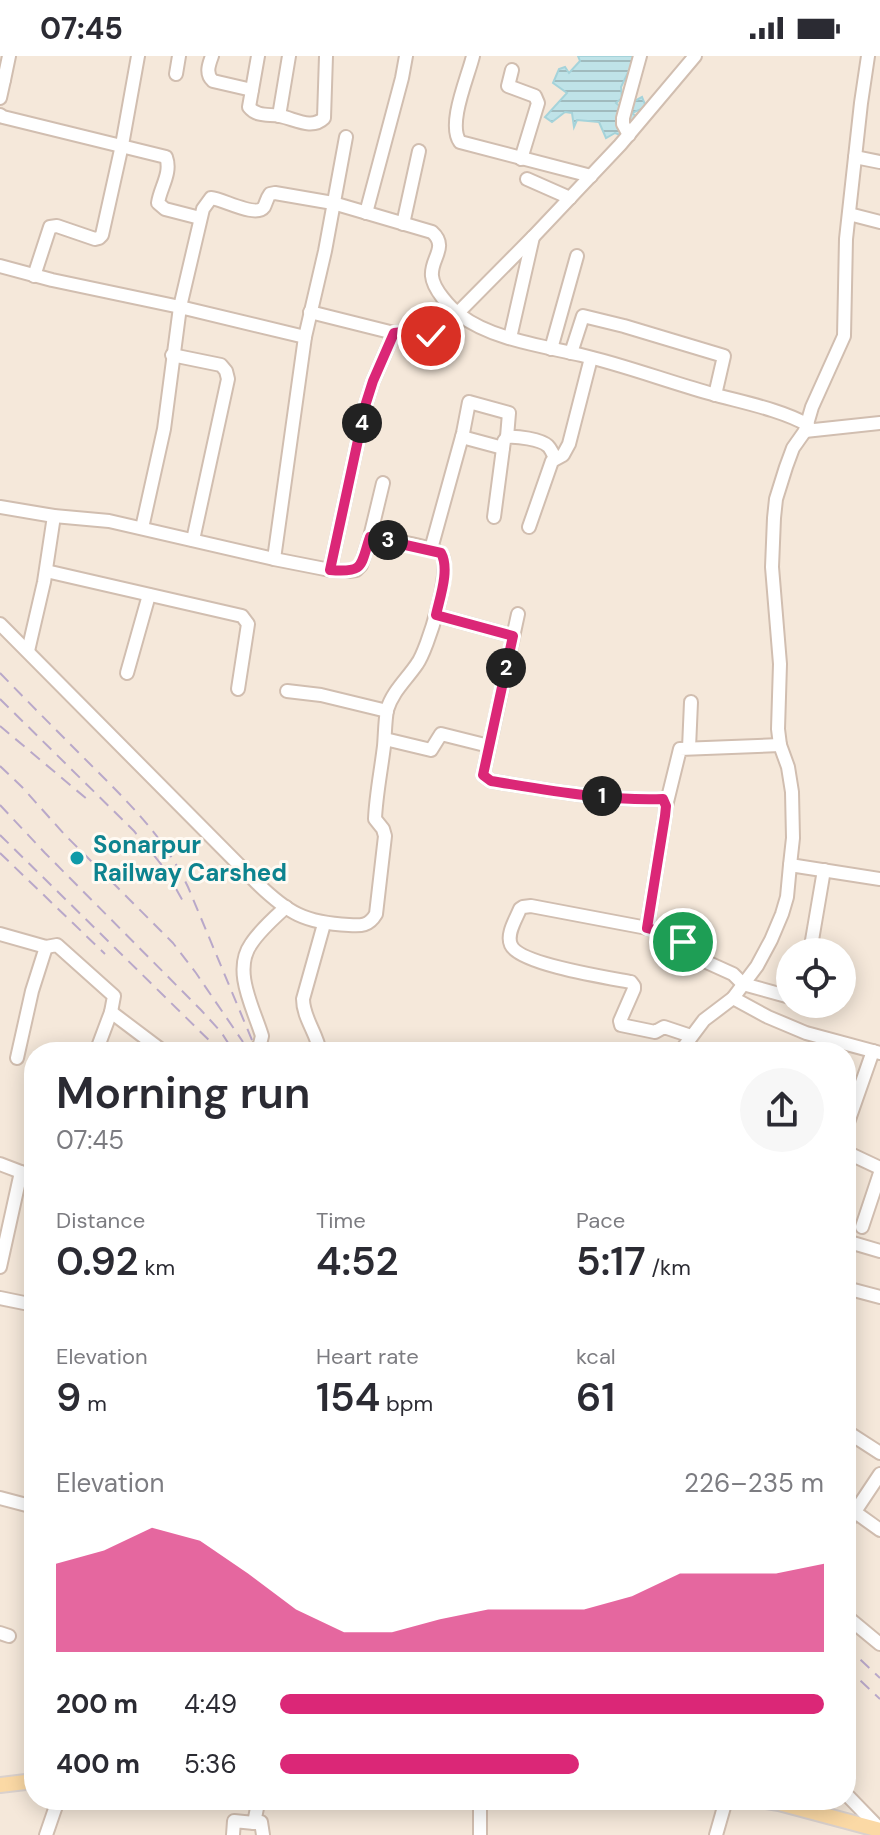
<!DOCTYPE html>
<html lang="en">
<head>
<meta charset="utf-8">
<style>
  :root { --surface:#fff; --page:#f7f7f7; --text:#2b2b33; --muted:#7c7c81; --accent:#db2777 }
  body { margin:0; font-family:"DM Sans",sans-serif; background:var(--page); color:var(--text); height:100vh; display:flex; flex-direction:column; font-size:30px; white-space:nowrap }
  * { box-sizing:border-box; margin:0 }
  p { font-size:26px; color:var(--muted) }
  .icon { flex:none; width:44px; height:44px; fill:none; stroke:currentColor; stroke-width:2; stroke-linecap:round; stroke-linejoin:round }
  .map { position:relative; flex:1; overflow:hidden }
  .panel { position:absolute; left:24px; top:986px; width:832px; height:768px; display:flex; flex-direction:column; background:var(--surface); border-radius:32px; box-shadow:0 4px 20px #0003 }
  .panel>* { flex:none }
  .buttons { position:absolute; left:776px; top:882px; display:grid; gap:16px }
  .buttons a { display:grid; place-items:center; width:80px; height:80px; border-radius:50%; background:var(--surface); box-shadow:0 4px 20px #0003; font-size:40px }
  .pin { position:absolute; display:grid; place-items:center; width:68px; height:68px; color:#fff; margin:-34px; border:4px solid #fff; border-radius:50%; box-shadow:0 2px 8px #0007 }
  .km { position:absolute; width:40px; height:40px; margin:-20px; border-radius:50%; background:#222; color:#fff; font-size:22px; line-height:40px; text-align:center }
  .round { display:grid; place-items:center; flex:none; width:84px; height:84px; border-radius:42px; background:var(--page) }
  .summary { display:flex; align-items:center; justify-content:space-between; height:136px; padding:0 32px }
  h1 { font-size:44px; font-weight:600; line-height:60px }
  .figures { display:grid; grid-template-columns:repeat(3,1fr); gap:12px; height:136px; padding:8px 32px }
  .figures div { display:grid; align-content:center }
  .figures b { font-size:40px; font-weight:600 }
  .figures small { font-size:22px; font-weight:400 }
  .figures p { font-size:22px }
  .chart { height:224px; padding:16px 32px }
  .chart p { display:flex; justify-content:space-between }
  .chart svg { width:100%; height:144px; margin-top:8px; fill:var(--accent); opacity:.7 }
  ul { padding:0 32px; list-style:none; font-size:26px }
  li { display:grid; grid-template-columns:128px 96px 1fr; align-items:center; height:60px }
  li i { height:20px; border-radius:10px; background:var(--accent) }
  .status { display:flex; justify-content:space-between; align-items:center; height:56px; padding:0 40px; background:var(--surface); direction:ltr }
  .status svg { height:22px; fill:currentColor }
  .map>svg:first-child { display:block }
  .residential { fill:#f5e8da; fill-rule:evenodd }
  .water { fill:url(#water-rules); stroke:#a5d3da; stroke-width:2 }
  .lines { fill:none; stroke-linecap:round; stroke-linejoin:round }
  .minor-casing { stroke:#d1beb0; stroke-width:16 }
  .major-casing { stroke:#dad1cd; stroke-width:18 }
  .minor { stroke:#fff; stroke-width:12 }
  .major { stroke:#fbd9a5; stroke-width:14 }
  .rail { stroke:#b9a8c9; stroke-width:2; stroke-dasharray:12 8; stroke-linecap:butt }
  .route-casing { stroke:#fff; stroke-width:16 }
  .route { stroke:#db2777; stroke-width:10 }
  .culture-dot { fill:#0f9aa8; stroke:#fffaf3; stroke-width:3 }
  .labels { text-anchor:middle; dominant-baseline:central; stroke-width:6; stroke-linejoin:round; paint-order:stroke }
  .culture-label { font-size:24px; font-weight:bold; fill:#0d838f; stroke:#fffaf3; text-anchor:start }
</style>
</head>
<body>
<div class="status"><b>07:45</b><svg viewBox="0 0 49 12"><path d="M0 12V9h3v3zM5 12V6h3v6zM10 12V3h3v9zM15 12V0h3v12zM26 1h20v11H26zM47 4h2v5h-2z"/></svg></div>
<div class="map">
<svg width="880" height="1779" viewBox="0 0 880 1779">
  <defs>
    <pattern id="water-rules" width="6" height="5" patternUnits="userSpaceOnUse" patternTransform="scale(2)"><rect width="6" height="5" fill="#bfe3e8"/><path d="M0 2.5h6" fill="none" stroke="#a0bbbe"/></pattern>
  </defs>
  <rect width="100%" height="100%" fill="#fdf6ec"/>
  <!-- residential -->
  <path class="residential" d="M0,0H880V1779H0ZM790,896H842V948H790ZM34,996H846V1744H34Z"/>
  <!-- water -->
  <polygon class="water" points="578,0 634,0 635,2 621,31 622,42 616,47 622,52 642,41 646,51 632,57 637,61 633,69 622,64 623,68 618,72 625,75 623,80 615,77 606,82 599,66 577,64 574,71 572,57 565,56 552,66 545,61 567,37 553,27 559,13 565,11 569,17 580,5"/>
  <g class="lines">
    <!-- minor casing -->
    <g class="minor-casing">
      <g id="minor">
        <path d="M212,0C209,8 205,18 213,25L252,34"/>
        <path d="M258,0L249,51C257,61 268,58 280,60C295,63 312,74 324,62L326,0"/>
        <path d="M473,0C468,21 447,68 460,86L591,120"/>
        <polyline points="512,14 508,30 535,40 538,47 521,103"/>
        <polyline points="176,18 179,0"/>
        <polyline points="0,21 4,24 0,42"/>
        <polyline points="4,24 9,0"/>
        <path d="M0,59L3,61L166,101C172,117 160,132 158,147L165,153L200,162"/>
        <polyline points="279,60 289,0"/>
        <polyline points="629,79 623,68 623,62 640,0"/>
        <polyline points="855,101 880,106"/>
        <polyline points="527,123 570,142"/>
        <polyline points="366,157 402,22 406,0"/>
        <polyline points="849,158 880,166"/>
        <polyline points="403,168 419,95"/>
        <path d="M0,210L52,224L180,251L203,153L211,142C223,143 256,162 264,151C266,147 267,142 270,138L275,137L333,147L432,176C449,191 430,203 432,220C433,233 450,252 460,259C491,283 543,290 581,299C624,309 666,325 709,337C740,346 780,353 808,369"/>
        <polyline points="34,220 50,171 57,170 95,183 99,182 102,179 122,89 138,0"/>
        <polyline points="310,256 394,277 373,325 366,347 330,514"/>
        <path d="M394,277C408,274 422,282 436,279L533,181L620,89L695,0"/>
        <polyline points="510,282 533,181"/>
        <polyline points="551,293 577,200"/>
        <polyline points="571,297 583,260 624,270 724,300 715,339"/>
        <polyline points="172,299 221,309 226,315 228,323 193,484"/>
        <polyline points="805,375 880,367"/>
        <polyline points="462,381 503,392"/>
        <path d="M0,451L54,460L109,465L274,503L330,514L349,515L356,514L361,509L370,481C383,483 434,490 441,498C454,510 427,595 417,608C407,623 392,636 387,654C385,665 385,679 384,690C381,715 376,739 375,763L383,773L385,780L376,858C369,870 361,870 349,869C305,867 288,857 257,827L0,568"/>
        <path d="M494,461L504,385L507,381C516,380 541,383 548,390C550,391 554,400 555,402"/>
        <polyline points="529,471 552,405 563,399 569,388 591,302"/>
        <polyline points="142,472 164,373 180,251 305,281"/>
        <polyline points="370,481 383,427"/>
        <polyline points="431,493 463,377 469,346 509,357 507,381"/>
        <polyline points="274,503 305,281 325,195 346,81"/>
        <polyline points="46,515 242,560 248,568 238,633"/>
        <path d="M518,558L483,719L491,725C547,734 605,745 663,743L666,750L665,760L647,872"/>
        <polyline points="436,559 513,580"/>
        <polyline points="28,595 44,526 54,460"/>
        <polyline points="127,617 149,539"/>
        <polyline points="287,635 321,639 387,655"/>
        <polyline points="385,683 431,694 441,678 489,690"/>
        <polyline points="689,692 691,646"/>
        <polyline points="666,750 680,693 780,689"/>
        <polyline points="790,809 793,782 792,736 788,711 780,689 778,673 780,608 772,511 774,462 776,443 786,411 793,392 805,375 812,351 844,280 846,183 861,47 868,0"/>
        <polyline points="0,878 46,891 57,889 114,940 111,956 96,996"/>
        <polyline points="810,896 824,814"/>
        <polyline points="733,942 768,961 806,977 880,997"/>
        <polyline points="111,956 164,996"/>
        <path d="M691,980L664,971L655,976L621,969L620,965L634,933V930L631,926C610,922 519,908 511,889C506,878 516,863 520,853L523,851L531,850L647,872L673,879L683,886L702,904L733,918L743,928L790,941"/>
        <path d="M254,996L260,988L262,980C254,953 232,915 251,888C260,874 274,862 286,851"/>
        <path d="M320,996C317,977 303,962 303,943L324,868"/>
        <polyline points="680,996 704,964 733,942 757,910 771,884 782,858 787,841 790,809 880,823"/>
        <polyline points="17,1002 32,935 46,891"/>
        <polyline points="846,1072 873,995"/>
        <polyline points="846,1096 880,1112"/>
        <polyline points="0,1108 34,1121"/>
        <polyline points="862,1171 880,1117"/>
        <polyline points="846,1185 880,1195"/>
        <polyline points="0,1211 21,1116"/>
        <polyline points="846,1232 880,1241"/>
        <polyline points="0,1242 34,1249"/>
        <polyline points="846,1375 880,1397"/>
        <polyline points="0,1442 34,1451"/>
        <polyline points="855,1456 880,1474"/>
        <polyline points="846,1469 880,1418"/>
        <polyline points="846,1560 880,1588"/>
        <polyline points="0,1577 9,1580"/>
        <polyline points="846,1738 880,1773"/>
        <polyline points="480,1744 480,1779"/>
        <polyline points="254,1767 261,1766 263,1779"/>
        <polyline points="46,1779 58,1744"/>
        <polyline points="233,1779 234,1765 254,1767 258,1747 265,1744"/>
        <polyline points="716,1779 726,1744"/>
      </g>
    </g>
    <!-- major casing -->
    <g class="major-casing">
      <g id="major">
        <polyline points="0,1729 34,1725"/>
        <polyline points="760,1744 779,1747 880,1774"/>
      </g>
    </g>
    <!-- minor -->
    <use href="#minor" class="minor"/>
    <!-- major -->
    <use href="#major" class="major"/>
    <!-- rail -->
    <g class="rail">
      <path d="M0,617C32,650 64,682 96,714C132,750 166,784 188,831L257,996"/>
      <polyline points="0,643 134,775 165,813 184,847"/>
      <polyline points="0,670 88,744"/>
      <polyline points="0,710 22,731 65,779 173,887 196,917 243,986"/>
      <polyline points="0,749 45,797 201,954 221,976 234,996"/>
      <polyline points="0,779 221,996"/>
      <polyline points="0,797 105,898"/>
      <polyline points="846,1590 880,1622"/>
      <polyline points="846,1611 880,1643"/>
    </g>
  </g>
  <g class="lines">
    <!-- route casing -->
    <g class="route-casing">
      <path id="route" d="M431,280L403,276L394,277L373,325L366,347L330,514C365,517 360,510 370,481L441,497C450,513 440,541 436,559L513,580L483,719L491,725C547,734 605,745 663,743L666,750L665,760L647,872L673,879L683,886"/>
    </g>
    <!-- route -->
    <use href="#route" class="route"/>
  </g>
  <!-- markers -->
  <circle class="culture-dot" cx="77" cy="802" r="8"/>
  <g class="labels">
    <!-- culture labels -->
    <g class="culture-label">
      <text x="93" y="788">Sonarpur<tspan x="93" dy="28">Railway Carshed</tspan></text>
    </g>
  </g>
</svg>
<div class="buttons">
<a><svg class="icon" aria-label="locate" viewBox="0 0 24 24"><circle cx="12" cy="12" r="6"/><path d="M12 2v4M12 18v4M2 12h4M18 12h4"/></svg></a>
</div>
<div class="pin" style="left:683px;top:886px;background:#1e9e55"><svg class="icon" aria-label="arrive" viewBox="0 0 24 24"><path d="M6 21V4h12l-3 4 3 4H6"/></svg></div>
<div class="pin" style="left:431px;top:280px;background:#d93025"><svg class="icon" aria-label="check" viewBox="0 0 24 24"><path d="M5 12l5 5 9-10"/></svg></div>
<b class="km" style="left:602px;top:740px">1</b>
<b class="km" style="left:506px;top:612px">2</b>
<b class="km" style="left:388px;top:484px">3</b>
<b class="km" style="left:362px;top:367px">4</b>
<section class="panel">
<div class="summary"><div><h1>Morning run</h1><p>07:45</p></div><a class="round"><svg class="icon" aria-label="share" viewBox="0 0 24 24"><path d="M12 15V3M7 8l5-5 5 5M5 13v7h14v-7"/></svg></a></div>
<div class="figures">
<div><p>Distance</p><b>0.92<small> km</small></b></div>
<div><p>Time</p><b>4:52</b></div>
<div><p>Pace</p><b>5:17<small> /km</small></b></div>
</div>
<div class="figures">
<div><p>Elevation</p><b>9<small> m</small></b></div>
<div><p>Heart rate</p><b>154<small> bpm</small></b></div>
<div><p>kcal</p><b>61</b></div>
</div>
<div class="chart"><p><span>Elevation</span>226–235 m</p>
<svg viewBox="0 0 160 44" preserveAspectRatio="none"><path d="M0 44V17L10 13L20 6L30 10L40 20L50 31L60 38L70 38L80 34L90 31L100 31L110 31L120 27L130 20L140 20L150 20L160 17V44z"/></svg>
</div>
<ul>
<li><b>200 m</b>4:49<i style="width:100%"></i></li>
<li><b>400 m</b>5:36<i style="width:55%"></i></li>
</ul>
</section>
</div>
</body>
</html>
